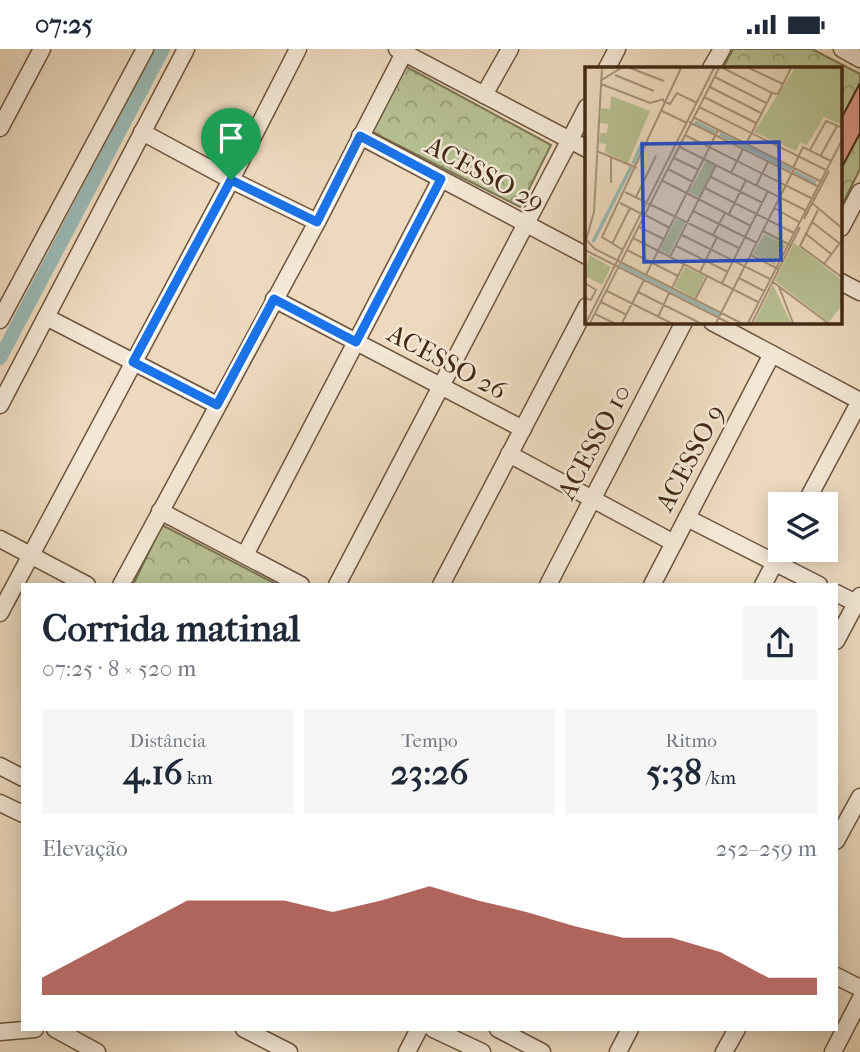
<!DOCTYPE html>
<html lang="pt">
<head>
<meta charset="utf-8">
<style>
  :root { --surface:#fff; --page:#f6f6f7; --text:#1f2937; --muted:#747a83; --accent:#8f2418 }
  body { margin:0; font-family:"IM FELL French Canon",serif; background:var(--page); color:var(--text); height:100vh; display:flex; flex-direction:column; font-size:26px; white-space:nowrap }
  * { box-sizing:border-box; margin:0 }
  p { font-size:23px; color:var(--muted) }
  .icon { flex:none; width:38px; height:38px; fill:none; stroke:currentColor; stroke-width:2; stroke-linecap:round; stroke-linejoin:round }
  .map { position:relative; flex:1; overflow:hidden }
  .sheet { position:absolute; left:21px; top:534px; width:817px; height:448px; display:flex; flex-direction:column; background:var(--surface); border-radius:0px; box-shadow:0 4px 18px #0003 }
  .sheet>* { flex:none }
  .controls { position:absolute; left:768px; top:443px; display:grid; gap:14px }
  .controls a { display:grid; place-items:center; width:70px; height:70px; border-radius:0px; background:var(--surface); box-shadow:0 4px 18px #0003; font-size:35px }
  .pin { position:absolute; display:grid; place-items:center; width:60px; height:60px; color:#fff; margin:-72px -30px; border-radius:50% 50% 50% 0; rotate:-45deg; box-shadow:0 0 7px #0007 }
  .pin .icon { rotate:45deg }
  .round { display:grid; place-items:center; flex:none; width:74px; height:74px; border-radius:0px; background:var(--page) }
  .head { display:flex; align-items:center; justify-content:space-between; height:119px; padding:0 21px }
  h1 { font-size:38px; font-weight:800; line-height:52px }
  .stats { display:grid; grid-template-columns:repeat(3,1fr); gap:10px; height:119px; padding:7px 21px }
  .stats div { display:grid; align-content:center; border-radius:0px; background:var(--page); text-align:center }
  .stats b { font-size:35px; font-weight:800 }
  .stats small { font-size:19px; font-weight:400 }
  .stats p { font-size:19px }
  .chart { height:196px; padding:14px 21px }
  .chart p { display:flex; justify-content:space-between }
  .chart svg { width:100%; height:126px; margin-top:7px; fill:var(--accent); opacity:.7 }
  .status { display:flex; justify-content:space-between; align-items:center; height:49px; padding:0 35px; background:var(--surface); direction:ltr }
  .status svg { height:19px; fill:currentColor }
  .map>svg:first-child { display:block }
  .forest { fill:url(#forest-crowns); stroke:#7c7454; stroke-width:2 }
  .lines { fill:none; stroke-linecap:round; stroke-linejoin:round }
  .canal { stroke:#9abab6; stroke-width:14 }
  .building { fill:#da9789; stroke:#422914; stroke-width:2 }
  .minor-casing { stroke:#6d553e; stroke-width:19 }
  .minor { stroke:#f3e7d5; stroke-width:16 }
  .route-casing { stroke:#fff; stroke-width:14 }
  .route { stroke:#1a73e8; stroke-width:9 }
  .labels { text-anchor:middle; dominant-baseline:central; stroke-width:5; stroke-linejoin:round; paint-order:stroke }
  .street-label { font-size:26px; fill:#422914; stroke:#f3e7d5 }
  .inset-river { fill:none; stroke:#9abab6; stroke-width:3.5 }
  .inset-road { fill:none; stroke:#a9937a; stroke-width:2 }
  .view { fill:#1d4ed8; fill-opacity:0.15; stroke:#1d4ed8; stroke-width:3.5 }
  .inset-edge { fill:none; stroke:#422914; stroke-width:3.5 }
</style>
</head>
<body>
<div class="status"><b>07:25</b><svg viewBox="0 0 49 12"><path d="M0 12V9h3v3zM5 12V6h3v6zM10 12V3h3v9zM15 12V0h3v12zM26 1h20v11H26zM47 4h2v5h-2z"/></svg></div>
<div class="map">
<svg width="860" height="1003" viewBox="0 0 860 1003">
  <defs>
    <pattern id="forest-crowns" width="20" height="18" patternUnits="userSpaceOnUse" patternTransform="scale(1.75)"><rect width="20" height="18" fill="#b7c093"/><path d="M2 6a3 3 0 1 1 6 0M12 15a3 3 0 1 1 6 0" fill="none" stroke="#969c77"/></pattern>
  </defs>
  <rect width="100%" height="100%" fill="#eddabe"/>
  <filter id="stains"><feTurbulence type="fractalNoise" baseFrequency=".00286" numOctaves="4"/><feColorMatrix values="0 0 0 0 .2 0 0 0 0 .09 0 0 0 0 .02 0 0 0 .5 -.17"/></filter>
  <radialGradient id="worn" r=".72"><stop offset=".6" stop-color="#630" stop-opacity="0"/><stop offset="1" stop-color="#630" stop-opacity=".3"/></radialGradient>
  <!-- forest -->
  <g class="forest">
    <polygon points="733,0 812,0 860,25 860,120 841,158 841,19 723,19"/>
    <polygon points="405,17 551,96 520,158 372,83"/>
    <polygon points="162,476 276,535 133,536"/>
  </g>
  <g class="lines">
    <!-- canal -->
    <polyline class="canal" points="0,309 163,0"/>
  </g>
  <!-- building -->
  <polygon class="building" points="860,34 860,84 841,120 841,70"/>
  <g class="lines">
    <!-- minor casing -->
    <g class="minor-casing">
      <g id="minor">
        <polyline points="397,0 587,100"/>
        <polyline points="842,0 860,10"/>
        <polyline points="607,19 617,0"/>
        <polyline points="711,19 722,0"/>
        <polyline points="484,46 510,0"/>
        <polyline points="0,79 42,0"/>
        <polyline points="142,83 231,131 317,173"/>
        <polyline points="360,87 587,207"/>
        <polyline points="841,179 860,143"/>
        <polyline points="841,233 860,243"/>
        <polyline points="274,250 523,380"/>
        <polyline points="46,268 217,356"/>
        <polyline points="0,271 145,0"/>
        <polyline points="712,273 860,352 805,455"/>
        <polyline points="0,356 186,0"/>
        <polyline points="509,405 674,494"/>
        <polyline points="160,462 301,536"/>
        <polyline points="687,469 819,536"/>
        <polyline points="0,490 87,536"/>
        <polyline points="245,506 441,130"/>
        <polyline points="121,536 317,173 406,0"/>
        <polyline points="337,536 587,58"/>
        <polyline points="441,536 587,257"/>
        <polyline points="548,536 684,273"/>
        <polyline points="652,536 772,305"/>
        <polyline points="763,536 782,500"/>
        <polyline points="836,544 860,556"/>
        <polyline points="0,564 231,131 298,0"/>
        <polyline points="836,592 860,547"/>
        <polyline points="0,717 23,729"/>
        <polyline points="0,754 23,765"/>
        <polyline points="836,792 860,748"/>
        <polyline points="836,927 860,939"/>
        <polyline points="55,980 97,1003"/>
        <polyline points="244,980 289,1003"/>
        <polyline points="433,980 482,1003"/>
        <polyline points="498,980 542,1003"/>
        <polyline points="0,983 35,980"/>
        <polyline points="407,1003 419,980"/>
        <polyline points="618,1003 630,980"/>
        <polyline points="724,1003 737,980"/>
        <polyline points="833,1003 860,951"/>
      </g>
    </g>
    <!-- minor -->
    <use href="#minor" class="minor"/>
  </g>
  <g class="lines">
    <!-- route casing -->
    <g class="route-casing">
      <polygon id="route" points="360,87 441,130 356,293 274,250 217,356 133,313 231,131 317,173"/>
    </g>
    <!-- route -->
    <use href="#route" class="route"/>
  </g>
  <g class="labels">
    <!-- street labels -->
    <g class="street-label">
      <text transform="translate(485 125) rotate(28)">ACESSO 29</text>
      <text transform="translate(447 313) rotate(28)">ACESSO 26</text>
      <text transform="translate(594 393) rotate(-62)">ACESSO 10</text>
      <text transform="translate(690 409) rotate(-62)">ACESSO 9</text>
    </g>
  </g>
  <!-- overview -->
  <g transform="translate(585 18)">
    <rect width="257" height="257" fill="#eddabe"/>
    <path d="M26,29L65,44L43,96L20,85L21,77L14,76L15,66H22L23,57L15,56L16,41L25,42ZM209,176L257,213V238L244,255L190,214ZM4,188L26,200L17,218L0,209ZM100,200L120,209L110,231L89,220Z" fill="#b7c093"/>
    <path d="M210,1H257V58L239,50L222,78L215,75L211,84L169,65ZM121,94L130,98L114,130L104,125ZM91,152L100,156L84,188L75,183ZM179,167L201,178L190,198L168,187Z" fill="#b7c093"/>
    <path d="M188,218L206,256H169Z" fill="#b7c093"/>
    <path class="inset-river" d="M110,55L130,65M135,67L207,103M48,97L58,74M209,105L231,116M8,175L46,100M36,198L134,248"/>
    <path class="inset-road" d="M45,1L79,14M138,1L187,26M164,1L198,17M30,8L69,24M130,10L181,36M15,14L36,1M16,17L65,36L79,32M125,20L176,46M187,26L193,27L206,1M119,30L171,56M78,34L85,37L92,26L112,36M114,40L241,103M75,43L102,56M108,50L237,115M104,55L234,120M100,68L226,131M161,77L187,26M95,80L220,143M225,83L241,54L258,61M12,84L52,101M236,88L252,59M89,91L114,103M208,101L218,80L246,94M83,102L108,115M146,106L158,82M126,110L178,136M76,113L166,159M26,116V90M171,119L183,95M120,121L209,166M40,125L154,181M51,130L71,89M35,136L57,147M227,136L258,162M189,141L214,155M233,143L215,179L258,211M108,144L172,176M144,147L161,113M60,148L85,161M219,152L244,104M227,155L254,176M54,160L79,172M178,164L205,178M220,166L246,187M97,168L185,212M128,168L140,146M48,171L173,235M1,173L10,182L156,256M1,173L9,145L17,1M27,177L45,141M91,179L143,205M0,183L144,256M38,183L17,170L96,1M42,183L93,209M166,188L193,202M85,190L131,98M239,197L258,172M115,205L132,170M61,208L133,63M154,211L179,224M188,215L243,256M0,216L11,223L6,233L0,231M137,216L183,124M194,220L208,256M87,221L99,197M22,224L86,256M53,225L115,256M110,233L122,209M16,235L42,248M10,247L29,256M73,250L84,226M1,256L129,1M5,256L134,1M37,256L59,213M131,256L209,102M163,256L258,71M167,256L215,160"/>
    <path class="view" d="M194,75L196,193L59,195L57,77Z"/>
    <rect width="257" height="257" class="inset-edge"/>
  </g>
  <rect width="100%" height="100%" filter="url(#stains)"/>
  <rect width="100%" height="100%" fill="url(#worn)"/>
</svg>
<div class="controls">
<a><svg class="icon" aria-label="layers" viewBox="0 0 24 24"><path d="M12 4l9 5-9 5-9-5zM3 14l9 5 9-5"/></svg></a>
</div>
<div class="pin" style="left:231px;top:131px;background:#1e9e55"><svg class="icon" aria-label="arrive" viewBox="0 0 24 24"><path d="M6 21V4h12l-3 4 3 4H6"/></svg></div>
<section class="sheet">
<div class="head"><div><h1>Corrida matinal</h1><p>07:25 · 8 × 520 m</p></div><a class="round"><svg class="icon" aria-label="share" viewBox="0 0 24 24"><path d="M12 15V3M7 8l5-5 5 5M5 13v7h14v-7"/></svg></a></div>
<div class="stats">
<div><p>Distância</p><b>4.16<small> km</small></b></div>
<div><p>Tempo</p><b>23:26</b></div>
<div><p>Ritmo</p><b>5:38<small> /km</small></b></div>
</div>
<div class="chart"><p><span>Elevação</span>252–259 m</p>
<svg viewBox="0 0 160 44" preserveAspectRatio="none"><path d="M0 44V38L10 29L20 20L30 11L40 11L50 11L60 15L70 11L80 6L90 11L100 15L110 20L120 24L130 24L140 29L150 38L160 38V44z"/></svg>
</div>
</section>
</div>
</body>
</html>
